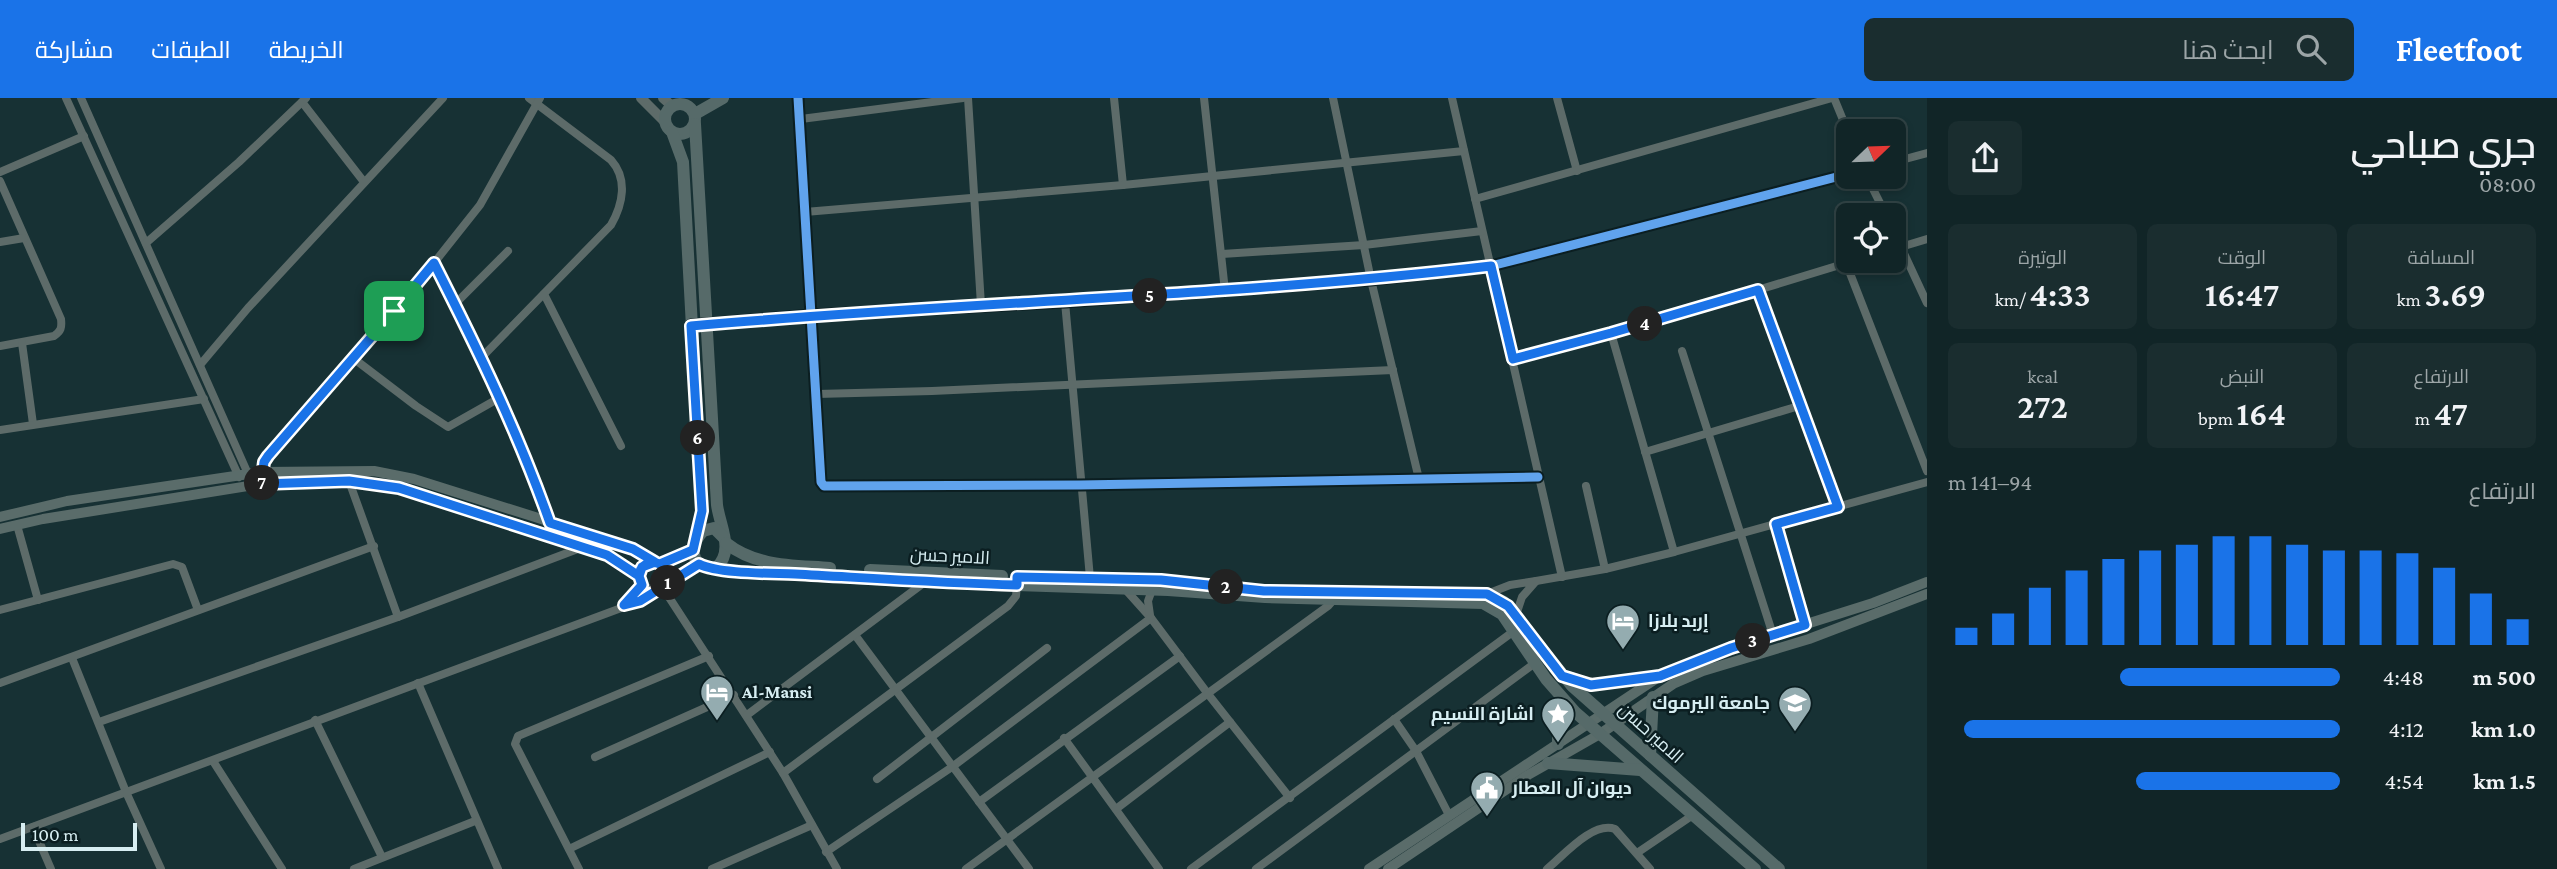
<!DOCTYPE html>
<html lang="ar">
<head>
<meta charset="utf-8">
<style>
  :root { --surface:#112527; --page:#1a2d2f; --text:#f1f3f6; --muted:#9ca5a7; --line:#304244; --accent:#1a73e8 }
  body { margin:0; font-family:"Crimson Pro",Cairo,serif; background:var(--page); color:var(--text); direction:rtl; height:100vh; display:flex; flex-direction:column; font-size:26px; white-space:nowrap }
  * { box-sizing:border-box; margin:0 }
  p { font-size:23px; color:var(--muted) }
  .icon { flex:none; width:38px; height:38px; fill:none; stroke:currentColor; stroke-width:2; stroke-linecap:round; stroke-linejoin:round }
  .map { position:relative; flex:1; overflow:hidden; direction:ltr }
  .details { display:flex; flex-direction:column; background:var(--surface); width:630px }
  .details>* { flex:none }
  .needle { width:46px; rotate:67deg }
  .controls { position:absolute; left:1836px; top:21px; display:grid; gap:14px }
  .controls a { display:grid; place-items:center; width:70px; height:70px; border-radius:10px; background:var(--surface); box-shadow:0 4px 10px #0003,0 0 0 2px var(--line); font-size:35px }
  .scale { position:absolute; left:21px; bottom:18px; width:116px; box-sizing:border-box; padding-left:7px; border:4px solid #d7eef2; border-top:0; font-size:19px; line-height:24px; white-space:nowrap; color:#d7eef2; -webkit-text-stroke:5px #0b1e21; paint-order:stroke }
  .pin { position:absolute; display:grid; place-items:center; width:60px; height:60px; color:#fff; margin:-30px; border-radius:14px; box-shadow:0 4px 10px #0006 }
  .km { position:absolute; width:35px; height:35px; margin:-18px; border-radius:50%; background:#222; color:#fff; font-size:19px; line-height:35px; text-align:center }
  .round { display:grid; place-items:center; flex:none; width:74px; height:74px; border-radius:10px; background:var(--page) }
  .overview { display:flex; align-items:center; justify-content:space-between; height:119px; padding:0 21px }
  h1 { font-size:38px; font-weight:600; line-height:52px }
  .metrics { display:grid; grid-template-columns:repeat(3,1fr); gap:10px; height:119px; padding:7px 21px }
  .metrics div { display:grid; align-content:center; border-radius:10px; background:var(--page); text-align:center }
  .metrics b { font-size:35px; font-weight:600 }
  .metrics small { font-size:19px; font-weight:400 }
  .metrics p { font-size:19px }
  .chart { height:196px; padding:14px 21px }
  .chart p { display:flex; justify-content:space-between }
  .chart svg { width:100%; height:126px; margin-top:7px; stroke:var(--accent); stroke-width:6 }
  ul { padding:0 21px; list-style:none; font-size:23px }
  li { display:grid; grid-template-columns:112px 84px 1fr; align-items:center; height:52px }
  li i { height:18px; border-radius:9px; background:var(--accent) }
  header { display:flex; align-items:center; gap:42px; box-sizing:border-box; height:98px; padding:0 35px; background:var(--accent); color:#fff }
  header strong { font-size:33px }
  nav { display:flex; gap:38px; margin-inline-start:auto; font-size:24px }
  .search { width:490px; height:63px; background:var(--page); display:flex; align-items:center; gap:18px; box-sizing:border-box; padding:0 24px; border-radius:10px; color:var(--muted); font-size:26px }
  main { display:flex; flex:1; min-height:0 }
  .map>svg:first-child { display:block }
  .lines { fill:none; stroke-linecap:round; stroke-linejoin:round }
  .minor { stroke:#5d6b69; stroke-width:8 }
  .tertiary { stroke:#5d6b69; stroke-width:10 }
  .secondary { stroke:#5a6c6a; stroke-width:10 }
  .primary { stroke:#566a69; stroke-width:12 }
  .cycleway-casing { stroke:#0b1e21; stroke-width:13 }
  .cycleway { stroke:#60a3ed; stroke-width:9 }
  .route-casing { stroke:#fff; stroke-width:14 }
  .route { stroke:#1a73e8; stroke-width:9 }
  .labels { text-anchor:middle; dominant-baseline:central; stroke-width:5; stroke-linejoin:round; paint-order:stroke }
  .street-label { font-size:18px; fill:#d7eef2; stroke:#0b1e21 }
  .poi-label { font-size:18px; font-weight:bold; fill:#d7eef2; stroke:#0b1e21; text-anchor:start }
</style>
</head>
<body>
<header>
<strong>Fleetfoot</strong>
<div class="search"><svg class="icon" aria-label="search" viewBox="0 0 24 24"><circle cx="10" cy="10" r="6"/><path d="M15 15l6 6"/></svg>ابحث هنا</div>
<nav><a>الخريطة</a><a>الطبقات</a><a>مشاركة</a></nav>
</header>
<main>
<section class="details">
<div class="overview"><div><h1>جري صباحي</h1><p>08:00</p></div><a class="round"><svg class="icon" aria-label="share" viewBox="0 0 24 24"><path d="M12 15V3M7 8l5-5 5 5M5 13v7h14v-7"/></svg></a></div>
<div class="metrics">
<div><p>المسافة</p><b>3.69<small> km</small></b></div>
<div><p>الوقت</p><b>16:47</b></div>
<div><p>الوتيرة</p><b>4:33<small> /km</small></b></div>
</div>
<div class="metrics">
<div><p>الارتفاع</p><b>47<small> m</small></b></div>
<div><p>النبض</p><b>164<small> bpm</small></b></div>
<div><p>kcal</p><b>272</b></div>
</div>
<div class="chart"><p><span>الارتفاع</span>94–141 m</p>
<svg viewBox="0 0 160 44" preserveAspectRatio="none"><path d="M5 44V38M15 44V33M25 44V24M35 44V18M45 44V14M55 44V11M65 44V9M75 44V6M85 44V6M95 44V9M105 44V11M115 44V11M125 44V12M135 44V17M145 44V26M155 44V35"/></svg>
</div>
<ul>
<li><b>500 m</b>4:48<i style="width:56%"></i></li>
<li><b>1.0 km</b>4:12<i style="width:96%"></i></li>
<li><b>1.5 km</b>4:54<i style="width:52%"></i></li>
</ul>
</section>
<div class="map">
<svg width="1927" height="771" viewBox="0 0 1927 771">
  <rect width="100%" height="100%" fill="#173134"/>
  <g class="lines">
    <!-- minor -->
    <g class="minor">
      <polyline points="66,0 239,379"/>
      <polyline points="81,0 249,378"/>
      <polyline points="798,0 821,384 824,388 1080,387 1538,379"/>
      <polyline points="968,0 981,207"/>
      <polyline points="1114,0 1123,87"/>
      <polyline points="1204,0 1225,193"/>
      <polyline points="1333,0 1371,182 1419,381"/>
      <polyline points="1452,0 1562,479"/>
      <polyline points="1557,0 1577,73"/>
      <polyline points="1834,0 1848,34"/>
      <polyline points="302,4 364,84"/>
      <polyline points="801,21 963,0"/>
      <polyline points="1894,64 1927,55"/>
      <polyline points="0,74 84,38"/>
      <polyline points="1867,79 1886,117"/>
      <path d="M0,83L61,221C62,230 61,233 54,238L0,248"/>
      <polyline points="1475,101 1832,0"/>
      <polyline points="805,114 1123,87 1464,53"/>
      <polyline points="1894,134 1927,205"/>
      <polyline points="0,144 24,140"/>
      <polyline points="146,145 239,64 306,0"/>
      <polyline points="1894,151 1927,141"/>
      <polyline points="1222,156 1364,147 1482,133"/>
      <path d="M434,165C477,250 518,334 550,425"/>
      <polyline points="1846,165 1927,373"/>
      <polyline points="1758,192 1838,409"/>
      <polyline points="544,196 621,348"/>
      <polyline points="1065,204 1090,480"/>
      <polyline points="455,206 508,153"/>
      <polyline points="691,227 812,217 1065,204 1371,182 1491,168 1848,76"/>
      <polyline points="1611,235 1674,454"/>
      <polyline points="22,245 33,326"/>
      <polyline points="1682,253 1773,537"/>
      <path d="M482,259L611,127C623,106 628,81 611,62L529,0"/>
      <polyline points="353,260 416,308 448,329 501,299"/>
      <polyline points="1513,260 1682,215 1853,163"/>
      <polyline points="200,267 248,210 443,0"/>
      <polyline points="817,296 932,293 1393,272"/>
      <polyline points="0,332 204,301"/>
      <polyline points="1645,354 1799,308"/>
      <polyline points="261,379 264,364 276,348 434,165 480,107 540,0"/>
      <polyline points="349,383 398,519"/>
      <polyline points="1586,388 1605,471"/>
      <polyline points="1776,426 1805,527"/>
      <polyline points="17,427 38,502"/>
      <polyline points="1536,483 1605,471 1674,454 1927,384"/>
      <polyline points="663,490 783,675 837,771"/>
      <polyline points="1125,491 1151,520 1208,596 1290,700"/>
      <polyline points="1487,496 1510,487 1536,483 1522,499 1516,517"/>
      <polyline points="626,505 642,487"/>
      <polyline points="0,512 173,466 182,469 198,512"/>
      <polyline points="1150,517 1148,503 1152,492"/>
      <polyline points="855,537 1029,771"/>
      <polyline points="72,560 126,694 161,771"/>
      <polyline points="0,585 374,448"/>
      <polyline points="418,585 498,771"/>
      <polyline points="747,617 925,484"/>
      <polyline points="1394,621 1416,653 1449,717"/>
      <polyline points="315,622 382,759"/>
      <polyline points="99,624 398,519 583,449"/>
      <polyline points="1064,640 1159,771"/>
      <polyline points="595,659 734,597"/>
      <polyline points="213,663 282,771"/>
      <polyline points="783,675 1008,508 1016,498 1017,487"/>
      <polyline points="877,681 1047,550"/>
      <polyline points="979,704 1180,558"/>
      <polyline points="1116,711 1230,624"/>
      <polyline points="33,729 51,771"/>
      <polyline points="0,741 640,503 654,493"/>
      <polyline points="569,751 770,654"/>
      <polyline points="826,754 952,669 1151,520"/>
      <polyline points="1637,755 1693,717"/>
      <polyline points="354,771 475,723"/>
      <polyline points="579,771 515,646 518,638 709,558"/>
      <polyline points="712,771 812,727"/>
      <polyline points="966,771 1328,508 1335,500"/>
      <polyline points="1191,771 1514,533"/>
      <polyline points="1256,771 1535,565"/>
      <path d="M1547,771C1564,757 1593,723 1615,731L1650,771"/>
    </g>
    <!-- tertiary -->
    <g class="tertiary">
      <polyline points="641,0 665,24"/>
      <polyline points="663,0 672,8"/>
    </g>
    <!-- secondary -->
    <g class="secondary">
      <polyline points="0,419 67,403 262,374 374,373 414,381 535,419 633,451 655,464"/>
      <polyline points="0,431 43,421 261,386 349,383 399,390 484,416 607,457 639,479"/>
      <circle cx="653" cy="478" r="14"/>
      <polyline points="660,466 693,452"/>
      <polyline points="666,486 699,466"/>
      <polyline points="1369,771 1660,578 1731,550 1873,505 1927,484"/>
      <polyline points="1388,771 1528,677 1600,636 1673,586 1703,573 1809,541 1927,496"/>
    </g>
    <!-- primary -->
    <g class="primary">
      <circle cx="680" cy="21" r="15"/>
      <polyline points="695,16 723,0"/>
      <path d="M695,26L717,407C720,429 735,453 716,470"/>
      <polyline points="672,34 683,64 702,413 698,439"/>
      <path d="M723,439L714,430L703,433C694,443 689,455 699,466L709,470L751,474L925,484L1168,492L1265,499L1483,505L1502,516L1546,581L1575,614L1755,771"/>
      <path d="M726,445C756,469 794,467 830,470"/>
      <polyline points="870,472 1002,478"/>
      <polyline points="1030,479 1161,482 1208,487"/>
      <polyline points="1446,495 1487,496 1504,504 1572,588 1779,771"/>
      <polyline points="1568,579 1591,587 1660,578"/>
      <polyline points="1558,646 1558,630 1564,602"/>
      <polyline points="1650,657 1653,599"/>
      <polyline points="1548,665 1640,672"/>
    </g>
    <!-- cycleway casing -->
    <g class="cycleway-casing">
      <g id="cycleway">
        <polyline points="798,0 821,384 824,388 1080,387 1538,379"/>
        <polyline points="691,227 812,217 1065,204 1371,182 1491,168 1848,76"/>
      </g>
    </g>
    <!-- cycleway -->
    <use href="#cycleway" class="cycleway"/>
  </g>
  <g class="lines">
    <!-- route casing -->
    <g class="route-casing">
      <path id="route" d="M394,213L434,165C477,250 518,334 550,425L633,451L655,464L642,469L639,478L642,487L624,507L640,503L699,466C719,476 771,475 795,476C869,480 943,485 1017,487V479L1161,482L1264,493L1487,496L1508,508L1562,578L1591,587L1660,578L1731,550L1805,527L1776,426L1838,409L1758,192L1611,235L1513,261L1491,168C1225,199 958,204 691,228L702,413L693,452L660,466C649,462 640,467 639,478L607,457L399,390L349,383L261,386L264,364L268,358L394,213"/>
    </g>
    <!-- route -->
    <use href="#route" class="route"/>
  </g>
  <!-- icons -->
  <defs>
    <g id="hotel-pin" transform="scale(1.75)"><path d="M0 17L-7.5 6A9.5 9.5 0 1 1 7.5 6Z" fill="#94acb0" stroke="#0b1e21"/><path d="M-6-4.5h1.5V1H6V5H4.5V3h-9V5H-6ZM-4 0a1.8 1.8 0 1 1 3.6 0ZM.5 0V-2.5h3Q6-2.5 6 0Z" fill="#fff"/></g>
    <g id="university-pin" transform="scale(1.75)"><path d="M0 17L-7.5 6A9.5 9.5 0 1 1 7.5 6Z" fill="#94acb0" stroke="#0b1e21"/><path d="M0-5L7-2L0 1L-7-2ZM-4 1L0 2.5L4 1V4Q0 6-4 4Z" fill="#fff"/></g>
    <g id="sight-pin" transform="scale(1.75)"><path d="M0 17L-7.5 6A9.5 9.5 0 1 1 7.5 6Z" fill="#94acb0" stroke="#0b1e21"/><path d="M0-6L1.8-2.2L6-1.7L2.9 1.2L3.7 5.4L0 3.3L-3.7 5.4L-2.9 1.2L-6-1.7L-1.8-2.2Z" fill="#fff"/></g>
    <g id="civic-pin" transform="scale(1.75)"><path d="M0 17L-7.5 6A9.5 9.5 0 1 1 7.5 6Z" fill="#94acb0" stroke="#0b1e21"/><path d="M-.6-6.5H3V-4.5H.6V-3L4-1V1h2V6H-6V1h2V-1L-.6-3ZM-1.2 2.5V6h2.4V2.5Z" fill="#fff"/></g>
  </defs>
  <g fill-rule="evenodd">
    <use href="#hotel-pin" x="1623" y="523"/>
    <use href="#hotel-pin" x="717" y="594"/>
    <use href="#university-pin" x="1795" y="605"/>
    <use href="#sight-pin" x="1558" y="616"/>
    <use href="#civic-pin" x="1487" y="690"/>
  </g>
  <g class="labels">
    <!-- street labels -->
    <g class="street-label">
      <text transform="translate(950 458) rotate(3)">الامير حسن</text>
      <text transform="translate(1651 635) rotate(42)">الامير حسن</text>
    </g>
    <!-- poi labels -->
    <g class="poi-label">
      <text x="1648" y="523">إربد بلازا</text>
      <text x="742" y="594">Al-Mansi</text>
      <text x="1770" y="605" text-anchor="end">جامعة اليرموك</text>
      <text x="1534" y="616" text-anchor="end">اشارة النسيم</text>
      <text x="1512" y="690">ديوان آل العطار</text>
    </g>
  </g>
</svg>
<div class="controls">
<a><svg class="needle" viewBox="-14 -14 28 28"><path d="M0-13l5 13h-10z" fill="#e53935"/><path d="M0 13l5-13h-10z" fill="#9ca5a7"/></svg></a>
<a><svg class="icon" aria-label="locate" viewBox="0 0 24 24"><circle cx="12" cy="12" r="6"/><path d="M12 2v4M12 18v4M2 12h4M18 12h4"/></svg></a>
</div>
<div class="scale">100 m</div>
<div class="pin" style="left:394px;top:213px;background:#1e9e55"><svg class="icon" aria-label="arrive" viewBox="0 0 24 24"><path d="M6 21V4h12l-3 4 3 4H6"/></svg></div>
<b class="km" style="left:668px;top:485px">1</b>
<b class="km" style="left:1226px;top:489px">2</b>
<b class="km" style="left:1753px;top:543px">3</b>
<b class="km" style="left:1645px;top:226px">4</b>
<b class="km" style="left:1150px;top:198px">5</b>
<b class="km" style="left:698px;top:340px">6</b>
<b class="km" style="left:262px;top:385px">7</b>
</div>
</main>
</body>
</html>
